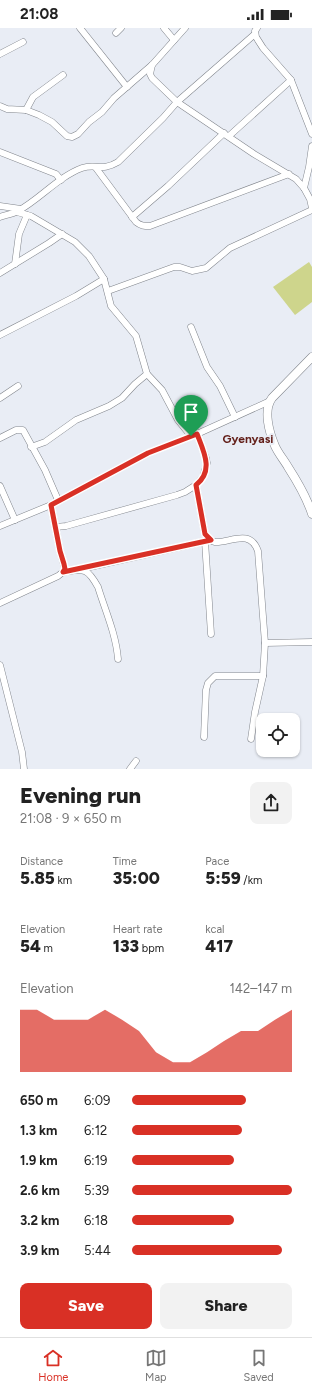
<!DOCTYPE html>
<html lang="en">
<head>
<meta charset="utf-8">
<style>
  :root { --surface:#fff; --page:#f2f2f2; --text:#222; --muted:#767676; --line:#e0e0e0; --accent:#d93025 }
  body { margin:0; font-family:Figtree,sans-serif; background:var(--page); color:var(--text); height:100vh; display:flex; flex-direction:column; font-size:15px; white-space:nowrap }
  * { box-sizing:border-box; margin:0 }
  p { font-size:13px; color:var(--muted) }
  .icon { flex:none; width:22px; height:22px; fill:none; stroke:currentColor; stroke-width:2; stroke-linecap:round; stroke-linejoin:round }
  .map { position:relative; height:741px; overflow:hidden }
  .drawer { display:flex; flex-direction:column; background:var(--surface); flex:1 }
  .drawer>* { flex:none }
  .tools { position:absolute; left:256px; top:685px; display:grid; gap:8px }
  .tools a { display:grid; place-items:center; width:44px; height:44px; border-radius:8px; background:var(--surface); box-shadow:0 1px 3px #0004; font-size:20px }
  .pin { position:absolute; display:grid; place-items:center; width:34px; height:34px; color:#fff; margin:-41px -17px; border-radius:50% 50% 50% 0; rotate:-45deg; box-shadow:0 0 4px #0007 }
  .pin .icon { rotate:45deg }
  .round { display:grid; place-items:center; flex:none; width:42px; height:42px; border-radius:8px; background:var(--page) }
  .summary { display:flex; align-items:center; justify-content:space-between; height:68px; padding:0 20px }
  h1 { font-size:22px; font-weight:800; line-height:30px }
  .metrics { display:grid; grid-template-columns:repeat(3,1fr); gap:6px; height:68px; padding:4px 20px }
  .metrics div { display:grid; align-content:center }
  .metrics b { font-size:17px; font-weight:800 }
  .metrics small { font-size:11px; font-weight:400 }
  .metrics p { font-size:11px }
  .chart { height:112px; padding:8px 20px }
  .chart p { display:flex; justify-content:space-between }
  .chart svg { width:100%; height:72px; margin-top:4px; fill:var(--accent); opacity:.7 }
  .button { display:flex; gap:8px; margin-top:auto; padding:8px 20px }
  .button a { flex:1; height:46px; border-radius:8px; background:var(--accent); color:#fff; font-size:16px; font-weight:800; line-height:46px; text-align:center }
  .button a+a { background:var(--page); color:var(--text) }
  ul { padding:0 20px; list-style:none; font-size:13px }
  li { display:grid; grid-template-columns:64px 48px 1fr; align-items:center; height:30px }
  li i { height:10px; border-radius:5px; background:var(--accent) }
  .status { display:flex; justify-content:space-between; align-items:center; height:28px; padding:0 20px; background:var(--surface); direction:ltr }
  .status svg { height:11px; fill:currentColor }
  .dock { display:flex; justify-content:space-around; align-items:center; height:56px; border-top:1px solid var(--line); background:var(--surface); font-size:11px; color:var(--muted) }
  .dock a { display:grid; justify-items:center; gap:2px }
  .dock .on { color:var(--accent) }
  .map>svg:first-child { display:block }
  .green { fill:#ced58c }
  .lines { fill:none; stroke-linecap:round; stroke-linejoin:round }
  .minor-casing { stroke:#81858c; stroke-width:7 }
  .tertiary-casing { stroke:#81858c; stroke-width:9 }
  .minor { stroke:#fff; stroke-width:6 }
  .tertiary { stroke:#fff; stroke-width:8 }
  .route-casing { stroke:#fff; stroke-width:8 }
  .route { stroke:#d93025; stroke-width:5 }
  .labels { text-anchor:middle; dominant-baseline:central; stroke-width:4; stroke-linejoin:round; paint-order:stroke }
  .quarter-label { font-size:12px; font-weight:bold; fill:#631f19; stroke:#e9edf5 }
</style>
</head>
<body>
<div class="status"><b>21:08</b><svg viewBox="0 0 49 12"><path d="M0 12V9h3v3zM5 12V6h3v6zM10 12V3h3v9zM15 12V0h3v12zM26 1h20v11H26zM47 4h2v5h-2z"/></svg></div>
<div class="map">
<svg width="312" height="741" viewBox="0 0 312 741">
  <rect width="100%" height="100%" fill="#e9edf5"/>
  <!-- green -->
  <polygon class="green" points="309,234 312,239 312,274 295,287 273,259"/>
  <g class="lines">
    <!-- minor casing -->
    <g class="minor-casing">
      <g id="minor">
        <polyline points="80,0 127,59"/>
        <polyline points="164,0 174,12"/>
        <polyline points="257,0 255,3 256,9 263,20 291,52 312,106"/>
        <polyline points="116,5 121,0"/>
        <polyline points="0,26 23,14"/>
        <polyline points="152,37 150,46 152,50 177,74 254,126 296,151 304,160 310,171 312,180"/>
        <polyline points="0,78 7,81 26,82 39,87 52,94 67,108 72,109 78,106 89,94 102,84 114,70 152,37 185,0"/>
        <polyline points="26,82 33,69 63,47"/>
        <polyline points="229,108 291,52"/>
        <polyline points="0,124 56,146 61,152"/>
        <path d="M96,140L136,194C141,198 144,198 150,198L289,146"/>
        <polyline points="304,160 309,139 312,118"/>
        <polyline points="0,178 21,181"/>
        <polyline points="17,184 31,188 75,214 89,228 104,251 111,278 136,308 147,346 135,356 122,370 109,378 76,392 45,414 31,419"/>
        <path d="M0,189C6,187 12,186 18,183C40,171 58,149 82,140C96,135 101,144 118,134L163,90L177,74L255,6"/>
        <polyline points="132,189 168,158 224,105"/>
        <polyline points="15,236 19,206 27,187"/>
        <polyline points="0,245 49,215 62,206"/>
        <polyline points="108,263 174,239 180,239 192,243 206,240 230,220 312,182"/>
        <polyline points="191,299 207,339 220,358 235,389"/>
        <polyline points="0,307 76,268 104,251"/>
        <polyline points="147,346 162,362 178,392 191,408"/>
        <polyline points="0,370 18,358"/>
        <polyline points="0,410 16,402 23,402 45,442 58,472"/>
        <path d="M196,457L205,506C207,509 210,513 215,514C230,515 250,500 258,523L265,615L263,648H215L208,655L206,662L204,709"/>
        <polyline points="0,458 15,492"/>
        <polyline points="0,498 51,477 148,425 197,406 270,373"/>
        <polyline points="56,499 66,498 177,467 185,464 196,457 203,449 207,435 206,430 197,406"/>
        <polyline points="205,513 211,606"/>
        <polyline points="81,541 211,512"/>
        <path d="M63,544C84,541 87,539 98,559C105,582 116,606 118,631"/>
        <polyline points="0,575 58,548 63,544 65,541 60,523 51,477"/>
        <polyline points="265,615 312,614"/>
        <polyline points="0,637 22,724 24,741"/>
        <polyline points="251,711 255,684 263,648"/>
        <polyline points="130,741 136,733"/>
      </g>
    </g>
    <!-- tertiary casing -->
    <g class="tertiary-casing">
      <path id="tertiary" d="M312,329L272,370C263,382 269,404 275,418C278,425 284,432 288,439C297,453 307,470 312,486"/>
    </g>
    <!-- minor -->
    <use href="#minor" class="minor"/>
    <!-- tertiary -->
    <use href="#tertiary" class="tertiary"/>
  </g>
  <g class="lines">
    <!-- route casing -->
    <g class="route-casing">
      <path id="route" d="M197,406C204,424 214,443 196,457L205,506L211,512L63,544L65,541L64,536L60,523L51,477L148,425Z"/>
    </g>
    <!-- route -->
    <use href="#route" class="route"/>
  </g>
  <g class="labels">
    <!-- quarter labels -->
    <g class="quarter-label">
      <text x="248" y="411">Gyenyasi</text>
    </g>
  </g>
</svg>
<div class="tools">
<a><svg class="icon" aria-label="locate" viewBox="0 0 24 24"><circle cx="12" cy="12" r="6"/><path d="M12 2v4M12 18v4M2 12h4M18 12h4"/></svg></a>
</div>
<div class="pin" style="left:191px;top:408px;background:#1e9e55"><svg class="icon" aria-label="arrive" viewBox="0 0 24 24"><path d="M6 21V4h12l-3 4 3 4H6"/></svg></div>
</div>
<section class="drawer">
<div class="summary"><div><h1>Evening run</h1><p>21:08 · 9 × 650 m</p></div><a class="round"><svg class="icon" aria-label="share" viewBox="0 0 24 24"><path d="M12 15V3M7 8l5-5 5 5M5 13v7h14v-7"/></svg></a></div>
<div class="metrics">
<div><p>Distance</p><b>5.85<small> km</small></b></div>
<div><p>Time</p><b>35:00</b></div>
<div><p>Pace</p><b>5:59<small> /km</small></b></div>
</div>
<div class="metrics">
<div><p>Elevation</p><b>54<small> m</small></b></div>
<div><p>Heart rate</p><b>133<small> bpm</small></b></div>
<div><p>kcal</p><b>417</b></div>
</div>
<div class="chart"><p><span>Elevation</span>142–147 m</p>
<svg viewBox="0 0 160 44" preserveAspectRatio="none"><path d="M0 44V6L10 6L20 12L30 12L40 12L50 6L60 12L70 19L80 32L90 38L100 38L110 32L120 25L130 19L140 19L150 12L160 6V44z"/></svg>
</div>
<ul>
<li><b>650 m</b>6:09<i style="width:71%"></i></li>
<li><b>1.3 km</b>6:12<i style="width:69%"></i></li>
<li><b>1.9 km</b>6:19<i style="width:64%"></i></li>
<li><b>2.6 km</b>5:39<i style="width:100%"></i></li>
<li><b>3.2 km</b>6:18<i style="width:64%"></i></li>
<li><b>3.9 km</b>5:44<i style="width:94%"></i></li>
</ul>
<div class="button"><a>Save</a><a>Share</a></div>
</section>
<nav class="dock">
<a class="on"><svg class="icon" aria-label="home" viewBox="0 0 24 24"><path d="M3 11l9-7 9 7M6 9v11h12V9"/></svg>Home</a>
<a><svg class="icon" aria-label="map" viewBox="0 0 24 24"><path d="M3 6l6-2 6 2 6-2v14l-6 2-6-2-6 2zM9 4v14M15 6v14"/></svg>Map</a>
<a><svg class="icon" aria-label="saved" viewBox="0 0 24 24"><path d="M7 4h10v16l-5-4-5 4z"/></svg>Saved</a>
</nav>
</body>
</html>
